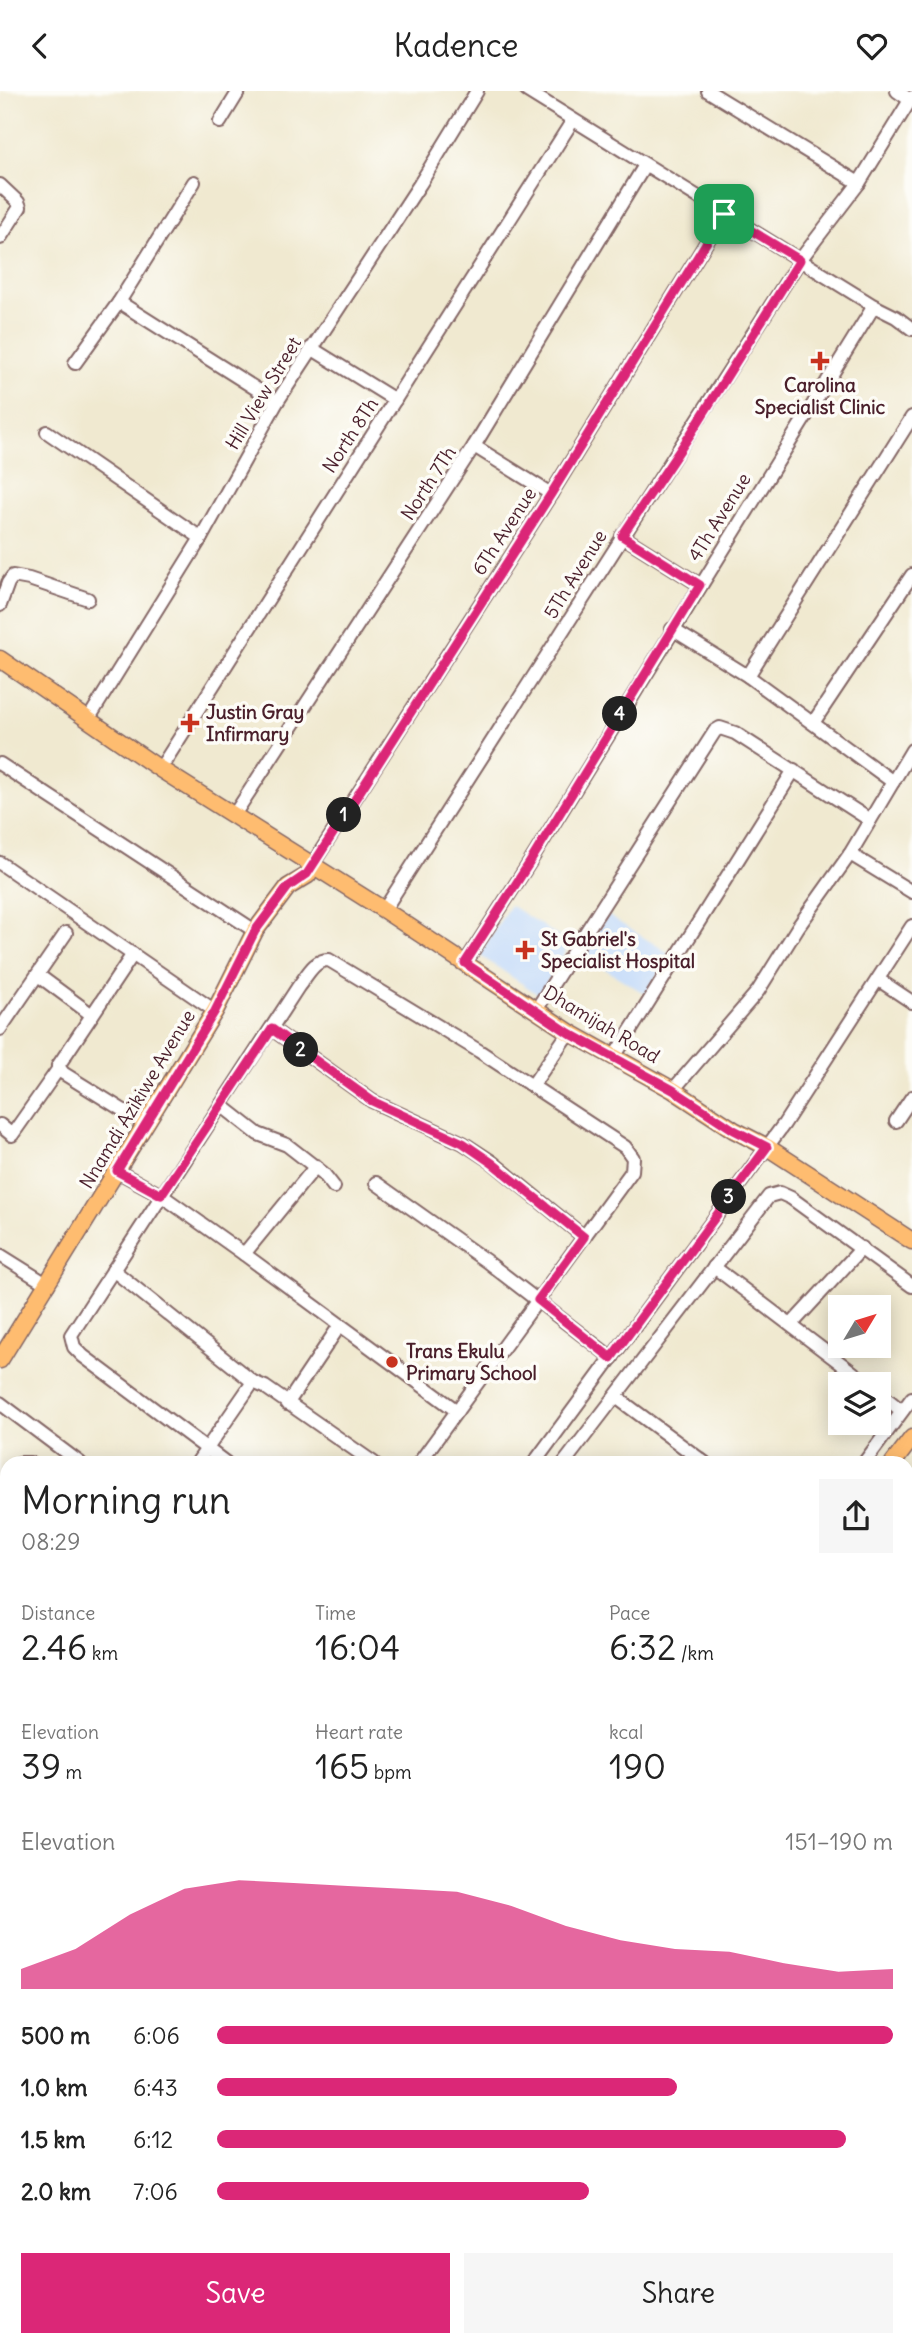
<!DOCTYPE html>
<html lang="en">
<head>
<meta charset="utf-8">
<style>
  :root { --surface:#fff; --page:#f6f6f6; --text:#222; --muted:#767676; --accent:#db2777 }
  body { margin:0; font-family:Delius,sans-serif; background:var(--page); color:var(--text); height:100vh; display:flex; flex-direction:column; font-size:26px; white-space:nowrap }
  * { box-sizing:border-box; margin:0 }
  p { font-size:23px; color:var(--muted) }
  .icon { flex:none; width:38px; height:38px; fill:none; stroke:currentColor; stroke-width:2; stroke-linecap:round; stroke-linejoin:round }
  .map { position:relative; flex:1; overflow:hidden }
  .drawer { position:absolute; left:0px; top:1365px; width:914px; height:891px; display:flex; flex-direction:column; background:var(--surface); border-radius:21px 21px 0 0; box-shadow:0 4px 18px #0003 }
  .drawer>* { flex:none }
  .needle { width:46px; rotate:52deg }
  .controls { position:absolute; left:828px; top:1204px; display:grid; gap:14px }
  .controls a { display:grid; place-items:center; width:63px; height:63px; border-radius:0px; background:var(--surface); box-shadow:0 4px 18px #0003; font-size:35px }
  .pin { position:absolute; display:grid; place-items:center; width:60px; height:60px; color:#fff; margin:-30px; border-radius:14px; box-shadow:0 4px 10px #0006 }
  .km { position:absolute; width:35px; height:35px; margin:-18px; border-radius:50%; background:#222; color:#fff; font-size:19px; line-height:35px; text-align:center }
  .round { display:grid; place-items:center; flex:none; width:74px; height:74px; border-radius:0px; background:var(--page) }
  .summary { display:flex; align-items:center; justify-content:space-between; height:119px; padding:0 21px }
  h1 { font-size:38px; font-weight:600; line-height:52px }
  .stats { display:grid; grid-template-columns:repeat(3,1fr); gap:10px; height:119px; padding:7px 21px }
  .stats div { display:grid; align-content:center }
  .stats b { font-size:35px; font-weight:600 }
  .stats small { font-size:19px; font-weight:400 }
  .stats p { font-size:19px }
  .chart { height:196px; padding:14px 21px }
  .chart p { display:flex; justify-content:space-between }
  .chart svg { width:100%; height:126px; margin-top:7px; fill:var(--accent); opacity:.7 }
  .button { display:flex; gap:14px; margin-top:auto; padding:14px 21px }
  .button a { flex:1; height:80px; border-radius:0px; background:var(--accent); color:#fff; font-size:28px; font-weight:600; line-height:80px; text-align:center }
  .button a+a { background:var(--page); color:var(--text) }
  ul { padding:0 21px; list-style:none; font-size:23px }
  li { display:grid; grid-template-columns:112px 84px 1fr; align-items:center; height:52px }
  li i { height:18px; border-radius:9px; background:var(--accent) }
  header { display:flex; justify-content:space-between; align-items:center; height:91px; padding:0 21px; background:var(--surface); font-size:32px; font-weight:600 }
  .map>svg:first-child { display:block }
  .built { fill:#c7ddf9 }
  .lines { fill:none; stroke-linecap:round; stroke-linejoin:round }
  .river { stroke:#63bce0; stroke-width:18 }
  .minor-casing { stroke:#846665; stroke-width:16 }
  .major-casing { stroke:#846665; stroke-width:19 }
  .highway-casing { stroke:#846665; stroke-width:21 }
  .minor { stroke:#fff; stroke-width:12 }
  .major { stroke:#febc70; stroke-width:16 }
  .highway { stroke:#febc70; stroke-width:18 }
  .route-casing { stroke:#fff; stroke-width:14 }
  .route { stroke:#db2777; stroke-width:9 }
  .poi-dot { fill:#c8321e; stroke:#fdfcf7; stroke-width:2.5 }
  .labels { text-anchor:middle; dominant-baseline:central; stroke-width:7; stroke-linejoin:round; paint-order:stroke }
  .poi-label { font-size:19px; font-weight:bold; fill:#4a1f2b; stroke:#fdfcf7; text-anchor:start }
  .street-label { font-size:19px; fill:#4a1f2b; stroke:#fdfcf7 }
</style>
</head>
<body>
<header><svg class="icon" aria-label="back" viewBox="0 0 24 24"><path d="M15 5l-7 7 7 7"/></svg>Kadence<svg class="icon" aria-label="heart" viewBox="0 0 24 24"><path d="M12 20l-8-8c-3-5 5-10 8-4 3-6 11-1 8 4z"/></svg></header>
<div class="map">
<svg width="912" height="2255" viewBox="0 0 912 2255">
  <rect width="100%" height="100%" fill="#fdfcf7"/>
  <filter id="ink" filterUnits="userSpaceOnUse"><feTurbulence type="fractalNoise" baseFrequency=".0143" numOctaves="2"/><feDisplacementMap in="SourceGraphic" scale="14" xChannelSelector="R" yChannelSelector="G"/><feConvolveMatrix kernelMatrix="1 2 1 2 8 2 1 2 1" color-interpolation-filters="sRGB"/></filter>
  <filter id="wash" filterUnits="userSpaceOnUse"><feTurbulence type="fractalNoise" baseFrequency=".00686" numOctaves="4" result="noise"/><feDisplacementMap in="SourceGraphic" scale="28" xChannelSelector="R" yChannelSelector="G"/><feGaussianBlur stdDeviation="1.57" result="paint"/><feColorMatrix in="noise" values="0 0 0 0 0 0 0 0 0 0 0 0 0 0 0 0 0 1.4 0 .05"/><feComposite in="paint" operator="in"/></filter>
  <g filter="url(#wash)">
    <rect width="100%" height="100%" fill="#f0e9d0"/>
    <!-- built -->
    <g class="built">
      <polygon points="510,814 570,853 539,904 479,864"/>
      <polygon points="607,824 669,862 647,904 582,864"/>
    </g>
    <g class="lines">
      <!-- river -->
      <g class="river">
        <polyline points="0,2152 7,2153"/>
        <polyline points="198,2249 201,2255"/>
      </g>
    </g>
  </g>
  <g filter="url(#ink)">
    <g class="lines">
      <!-- minor casing -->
      <g class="minor-casing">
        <g id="minor">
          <polyline points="527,0 874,215 896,226 912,238"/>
          <polyline points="708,0 859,92"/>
          <polyline points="897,0 910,9"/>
          <polyline points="220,31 239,0"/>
          <polyline points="0,94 18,111 20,116 0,147"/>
          <polyline points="119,211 277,311"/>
          <polyline points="311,257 395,309"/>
          <polyline points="75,272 119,211 194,91"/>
          <polyline points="47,341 201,447"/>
          <polyline points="474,355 551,403"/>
          <polyline points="622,445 700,494"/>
          <polyline points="0,514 8,492 13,485 29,488 88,508"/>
          <polyline points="672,538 748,585 893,691"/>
          <polyline points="748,585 912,326"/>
          <polyline points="89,627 201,447 277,311 420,93 477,0"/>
          <polyline points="813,632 912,484"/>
          <polyline points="0,673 255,840"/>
          <polyline points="160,678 573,29"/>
          <polyline points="234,724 474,355 645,74"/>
          <polyline points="850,763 912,801"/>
          <polyline points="0,772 215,920"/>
          <polyline points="312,774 551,403 724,123"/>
          <polyline points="384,819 800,169 859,92 912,6"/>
          <polyline points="133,863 58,975 63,982 145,1033"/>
          <polyline points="465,872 530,771 874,215"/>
          <polyline points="38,884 92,924"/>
          <polyline points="879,889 912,911"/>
          <polyline points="536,919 715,640 720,637 735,642 870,729"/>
          <polyline points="0,938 66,842"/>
          <polyline points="272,938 372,1010 463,1052 492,1071 584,1146"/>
          <polyline points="614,966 794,679"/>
          <polyline points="532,995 569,941"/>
          <polyline points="673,999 758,900 798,836 850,763 912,659"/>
          <polyline points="221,1014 258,1043 287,1054 323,1082 334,1096"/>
          <polyline points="896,1030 912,1006"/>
          <polyline points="0,1034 12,1044 59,977"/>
          <polyline points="117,1080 161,1104 244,1163 457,1320"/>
          <polyline points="376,1092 486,1170 612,1267"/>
          <polyline points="244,1163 316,1075"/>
          <polyline points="0,1164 48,1194"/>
          <polyline points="714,1176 868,1293"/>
          <polyline points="113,1179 253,1291 265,1296 374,1372"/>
          <polyline points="791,1234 862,1157"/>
          <polyline points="878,1301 902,1320"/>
          <polyline points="616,1306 705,1372"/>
          <polyline points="0,1312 80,1372"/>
          <polyline points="287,1313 340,1234"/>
          <polyline points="20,1372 30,1372"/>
          <polyline points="197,1372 253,1291"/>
          <path d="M226,1372L83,1265L74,1256L71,1244L298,896C307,885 314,868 329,869L479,960L625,1056L633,1067L632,1080L419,1372"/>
          <polyline points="534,1372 784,1033 912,835"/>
          <polyline points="564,1372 769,1105 780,1102 791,1107 912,1195"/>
          <polyline points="864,1372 912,1307"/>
          <polyline points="0,1405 7,1391"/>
          <polyline points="0,1478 7,1483"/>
          <polyline points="906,1555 912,1547"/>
          <polyline points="906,1581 912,1585"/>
          <polyline points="0,1601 7,1606"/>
          <polyline points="906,1983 912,1982"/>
          <polyline points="0,2113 7,2113"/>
          <polyline points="146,2255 150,2249"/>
        </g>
      </g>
      <!-- major casing -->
      <g class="major-casing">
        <g id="major">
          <polyline points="0,568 160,678 384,819 569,941 673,999 734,1039 767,1056 912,1150"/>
          <polyline points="0,1269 215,920 255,840 288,796 308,784 312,774"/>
          <polyline points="893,1372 912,1347"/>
        </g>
      </g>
      <!-- highway casing -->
      <g class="highway-casing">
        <g id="highway">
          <polyline points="0,1794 7,1805"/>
          <polyline points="0,1821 7,1828"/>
          <polyline points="0,1863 7,1870"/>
          <polyline points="0,1889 7,1893"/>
          <polyline points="572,2249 584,2255"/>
          <polyline points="632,2249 643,2255"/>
        </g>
      </g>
      <!-- minor -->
      <use href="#minor" class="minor"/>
      <!-- major -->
      <use href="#major" class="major"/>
      <!-- highway -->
      <use href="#highway" class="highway"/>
    </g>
  </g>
  <g class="lines" filter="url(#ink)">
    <!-- route casing -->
    <g class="route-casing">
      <polygon id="route" points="724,123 800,169 690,344 622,445 700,494 530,771 465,872 569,942 673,999 734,1039 767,1056 611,1267 538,1209 584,1146 492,1072 463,1052 372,1010 272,938 161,1104 117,1080 215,920 255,840 288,796 307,783 551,403"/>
    </g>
    <!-- route -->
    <use href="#route" class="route"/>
  </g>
  <!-- markers -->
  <g class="poi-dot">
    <path d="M816.5 259.5h7v7h7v7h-7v7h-7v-7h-7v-7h7z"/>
    <path d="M186.5 621.5h7v7h7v7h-7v7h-7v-7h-7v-7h7z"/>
    <path d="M521.5 848.5h7v7h7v7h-7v7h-7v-7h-7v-7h7z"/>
    <circle cx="392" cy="1271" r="7"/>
  </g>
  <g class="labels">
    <!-- poi labels -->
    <g class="poi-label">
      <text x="820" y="294" text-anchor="middle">Carolina<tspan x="820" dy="22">Specialist Clinic</tspan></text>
      <text x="206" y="621">Justin Gray<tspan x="206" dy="22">Infirmary</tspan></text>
      <text x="541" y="848">St Gabriel's<tspan x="541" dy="22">Specialist Hospital</tspan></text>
      <text x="406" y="1260">Trans Ekulu<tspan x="406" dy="22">Primary School</tspan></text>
    </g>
    <!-- street labels -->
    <g class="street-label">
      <text transform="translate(263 302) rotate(-59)">Hill View Street</text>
      <text transform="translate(350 344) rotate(-57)">North 8Th</text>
      <text transform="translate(428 392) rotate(-57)">North 7Th</text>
      <text transform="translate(719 426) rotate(-58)">4Th Avenue</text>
      <text transform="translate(504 440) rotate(-57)">6Th Avenue</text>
      <text transform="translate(575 483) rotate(-58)">5Th Avenue</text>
      <text transform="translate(602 933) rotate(31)">Dhamijah Road</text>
      <text transform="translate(137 1008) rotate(-59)">Nnamdi Azikiwe Avenue</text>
    </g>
  </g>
</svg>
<div class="controls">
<a><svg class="needle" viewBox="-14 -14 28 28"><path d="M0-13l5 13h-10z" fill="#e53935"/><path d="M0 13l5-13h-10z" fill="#767676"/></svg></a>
<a><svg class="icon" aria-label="layers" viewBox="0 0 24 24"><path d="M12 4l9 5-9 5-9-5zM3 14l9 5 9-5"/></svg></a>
</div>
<div class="pin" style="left:724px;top:123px;background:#1e9e55"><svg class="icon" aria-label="arrive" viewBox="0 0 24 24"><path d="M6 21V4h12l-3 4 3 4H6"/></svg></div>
<b class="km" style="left:344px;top:724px">1</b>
<b class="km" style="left:301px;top:959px">2</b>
<b class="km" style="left:729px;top:1106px">3</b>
<b class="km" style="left:620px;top:623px">4</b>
<section class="drawer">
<div class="summary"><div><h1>Morning run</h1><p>08:29</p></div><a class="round"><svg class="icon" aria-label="share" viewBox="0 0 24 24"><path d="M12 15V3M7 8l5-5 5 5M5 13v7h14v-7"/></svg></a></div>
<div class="stats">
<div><p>Distance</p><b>2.46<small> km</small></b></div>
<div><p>Time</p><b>16:04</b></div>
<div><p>Pace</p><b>6:32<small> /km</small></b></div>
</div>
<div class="stats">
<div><p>Elevation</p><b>39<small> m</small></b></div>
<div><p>Heart rate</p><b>165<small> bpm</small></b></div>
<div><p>kcal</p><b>190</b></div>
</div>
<div class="chart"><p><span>Elevation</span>151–190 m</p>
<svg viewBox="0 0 160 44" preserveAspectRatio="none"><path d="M0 44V37L10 30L20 18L30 9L40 6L50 7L60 8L70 9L80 10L90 15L100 22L110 27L120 30L130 31L140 35L150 38L160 37V44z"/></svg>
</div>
<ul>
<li><b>500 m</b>6:06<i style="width:100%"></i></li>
<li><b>1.0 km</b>6:43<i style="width:68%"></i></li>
<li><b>1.5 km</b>6:12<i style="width:93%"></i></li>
<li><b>2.0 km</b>7:06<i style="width:55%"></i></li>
</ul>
<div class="button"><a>Save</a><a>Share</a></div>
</section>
</div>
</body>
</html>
